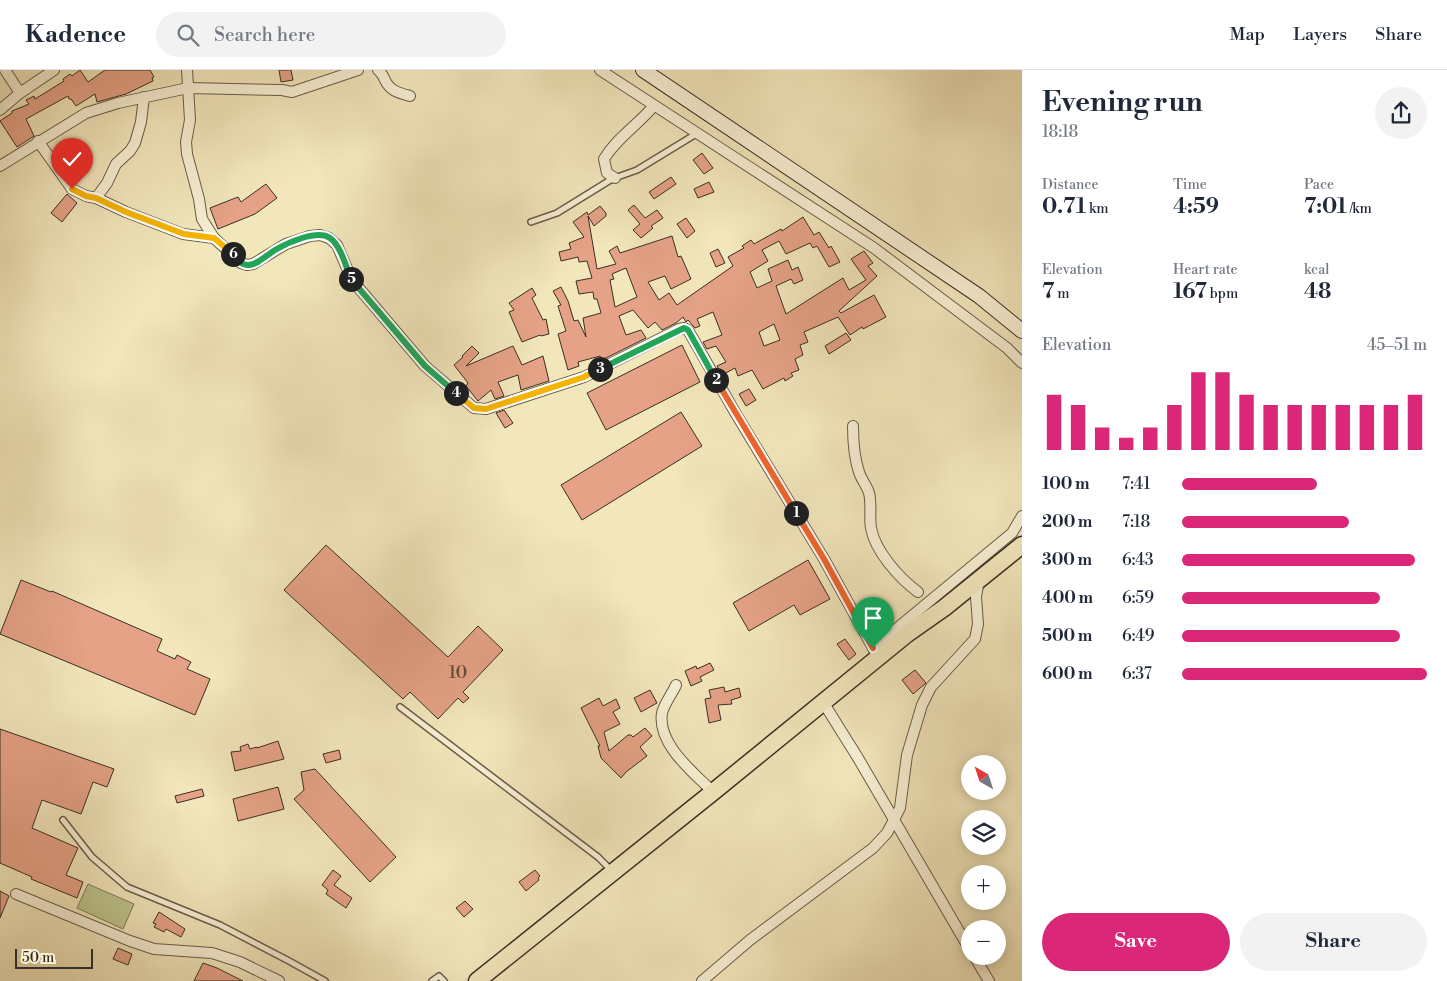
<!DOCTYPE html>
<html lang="en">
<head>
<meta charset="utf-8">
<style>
  :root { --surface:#fff; --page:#f2f2f3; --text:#1f2937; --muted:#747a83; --line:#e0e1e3; --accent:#db2777 }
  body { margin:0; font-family:"Libre Bodoni",serif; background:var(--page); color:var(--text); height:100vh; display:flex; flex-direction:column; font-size:19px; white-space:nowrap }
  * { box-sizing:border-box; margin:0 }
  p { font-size:16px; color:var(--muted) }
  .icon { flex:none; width:28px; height:28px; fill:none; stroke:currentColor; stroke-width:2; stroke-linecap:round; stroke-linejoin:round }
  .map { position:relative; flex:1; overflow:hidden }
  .side { display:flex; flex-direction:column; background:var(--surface); width:425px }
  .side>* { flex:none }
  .needle { width:32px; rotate:321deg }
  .fabs { position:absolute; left:961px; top:685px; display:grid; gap:10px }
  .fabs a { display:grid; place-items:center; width:45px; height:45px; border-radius:50%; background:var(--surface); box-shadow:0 2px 12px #0003; font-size:25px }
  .scale { position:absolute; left:15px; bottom:12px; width:78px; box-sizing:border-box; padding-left:5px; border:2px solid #3b2f24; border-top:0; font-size:14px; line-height:18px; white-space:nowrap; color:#3b2f24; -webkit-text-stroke:4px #f7efd3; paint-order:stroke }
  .pin { position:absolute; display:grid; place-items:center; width:42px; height:42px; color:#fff; margin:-51px -21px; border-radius:50% 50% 50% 0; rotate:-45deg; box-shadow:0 0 5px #0007 }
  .pin .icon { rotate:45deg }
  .km { position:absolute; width:25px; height:25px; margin:-12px; border-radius:50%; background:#222; color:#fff; font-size:14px; line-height:25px; text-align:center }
  .round { display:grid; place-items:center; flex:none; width:52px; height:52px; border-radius:26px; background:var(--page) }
  .head { display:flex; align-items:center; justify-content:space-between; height:85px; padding:0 20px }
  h1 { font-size:28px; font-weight:700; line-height:38px }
  .metrics { display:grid; grid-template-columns:repeat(3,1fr); gap:8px; height:85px; padding:5px 20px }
  .metrics div { display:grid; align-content:center }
  .metrics b { font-size:21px; font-weight:700 }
  .metrics small { font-size:14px; font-weight:400 }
  .metrics p { font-size:14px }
  .chart { height:140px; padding:10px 20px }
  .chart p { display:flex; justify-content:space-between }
  .chart svg { width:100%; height:90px; margin-top:5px; stroke:var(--accent); stroke-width:6 }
  .button { display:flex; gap:10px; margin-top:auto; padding:10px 20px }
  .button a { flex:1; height:58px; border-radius:30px; background:var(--accent); color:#fff; font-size:20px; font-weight:700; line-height:58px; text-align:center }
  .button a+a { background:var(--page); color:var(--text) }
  ul { padding:0 20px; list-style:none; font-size:16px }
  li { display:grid; grid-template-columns:80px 60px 1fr; align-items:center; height:38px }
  li i { height:12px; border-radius:6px; background:var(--accent) }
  header { display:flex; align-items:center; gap:30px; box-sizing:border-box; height:70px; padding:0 25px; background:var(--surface); border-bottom:1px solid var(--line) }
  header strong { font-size:24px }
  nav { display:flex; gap:28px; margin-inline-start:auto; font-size:18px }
  .search { width:350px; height:45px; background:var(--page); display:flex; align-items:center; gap:12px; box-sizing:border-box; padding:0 18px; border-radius:28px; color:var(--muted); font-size:19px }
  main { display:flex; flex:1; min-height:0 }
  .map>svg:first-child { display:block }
  .green { fill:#bec48e; stroke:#7c7a59 }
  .building { fill:#e5a286; stroke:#3b2f24; fill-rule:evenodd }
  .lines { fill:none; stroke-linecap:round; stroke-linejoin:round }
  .service-casing { stroke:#695d4a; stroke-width:8 }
  .minor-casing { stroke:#695d4a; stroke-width:12 }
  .secondary-casing { stroke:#3b2f24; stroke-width:16 }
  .trunk-casing { stroke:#3b2f24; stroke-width:19 }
  .service { stroke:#f7efd3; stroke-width:5 }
  .minor { stroke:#f7efd3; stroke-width:10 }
  .secondary { stroke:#f7efd3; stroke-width:14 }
  .trunk { stroke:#f2e6bb; stroke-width:16 }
  .split-1-casing { stroke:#fff; stroke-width:10 }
  .split-2-casing { stroke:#fff; stroke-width:10 }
  .split-3-casing { stroke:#fff; stroke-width:10 }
  .split-4-casing { stroke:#fff; stroke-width:10 }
  .split-5-casing { stroke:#fff; stroke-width:10 }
  .split-6-casing { stroke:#fff; stroke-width:10 }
  .split-7-casing { stroke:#fff; stroke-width:10 }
  .split-1 { stroke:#f0652b; stroke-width:6 }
  .split-2 { stroke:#f0652b; stroke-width:6 }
  .split-3 { stroke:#22a559; stroke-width:6 }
  .split-4 { stroke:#f5b400; stroke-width:6 }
  .split-5 { stroke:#22a559; stroke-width:6 }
  .split-6 { stroke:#22a559; stroke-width:6 }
  .split-7 { stroke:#f5b400; stroke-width:6 }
  .labels { text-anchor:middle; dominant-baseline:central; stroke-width:5; stroke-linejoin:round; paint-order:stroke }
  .number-label { font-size:18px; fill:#664c3c }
</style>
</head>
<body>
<header>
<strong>Kadence</strong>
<div class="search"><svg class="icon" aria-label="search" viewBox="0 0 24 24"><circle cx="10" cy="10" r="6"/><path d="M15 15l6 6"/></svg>Search here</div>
<nav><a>Map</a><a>Layers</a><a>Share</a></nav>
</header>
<main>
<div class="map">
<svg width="1022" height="911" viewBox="0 0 1022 911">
  <rect width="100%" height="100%" fill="#f2e6bb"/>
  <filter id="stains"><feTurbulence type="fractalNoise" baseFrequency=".004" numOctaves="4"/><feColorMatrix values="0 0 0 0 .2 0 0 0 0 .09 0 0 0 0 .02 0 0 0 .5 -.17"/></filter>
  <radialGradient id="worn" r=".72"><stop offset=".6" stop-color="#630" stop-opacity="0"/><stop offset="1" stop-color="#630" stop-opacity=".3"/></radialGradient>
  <!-- green -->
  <polygon class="green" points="88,814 134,834 123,859 77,838"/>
  <!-- building -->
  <g class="building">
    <polygon points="80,0 88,12 105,0 150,0 154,7 152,8 153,11 126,24 97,32 95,24 76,36 71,29 69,29 68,26 26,49 34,66 17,77 0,51 12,43 12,41 29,34 26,30 34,26 35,29 64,11 63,9 70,4 72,6"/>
    <polygon points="279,0 291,0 293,10 281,12"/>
    <polygon points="702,83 713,98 704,104 693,90"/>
    <polygon points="671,107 676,114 654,129 649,122"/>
    <polygon points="709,112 714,122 698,128 694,119"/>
    <polygon points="266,114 277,128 255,144 218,159 210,138 238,127 241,132"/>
    <polygon points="67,124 77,133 62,152 51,143"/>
    <polygon points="634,135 645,148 657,140 663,148 651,156 653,158 641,168 633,160 640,154 628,140"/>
    <path d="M600,136L606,143V146L594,156L588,146L597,199L616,194L609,181L617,176L620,183L672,166L678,187L681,186L691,209L671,219L665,206L648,212L659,230L669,223L677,235L733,196L728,187L744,178L742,176L751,170L754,174L781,159L782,161L803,147L814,165L819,162L829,178L831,176L840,192L829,197L817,176L813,178L810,173L786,184L779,171L762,180L768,191L750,202L757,218L772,211L768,199L788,190L792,200L798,197L803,210L794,214L791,209L776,216L786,244L843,208L849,220L866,210L851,189L864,181L873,193L868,196L877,206L839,241L841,243L874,225L886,247L863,259L862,257L850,265L838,247L804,262L808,272L800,275L803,285L795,289L799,300L791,303L793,306L785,311L784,308L763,319L752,300L738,306L735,298L722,305L717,296L726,292L716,276L707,279L703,272L722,265L713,242L697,249L700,256L695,258L688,250L686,252L683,247L676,253L662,260L655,252L648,258L633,240L619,246L626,265L641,260L646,268L602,290L600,286L578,292L579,296L568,300L558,264L566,261L558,236L561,235L553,221L561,217L568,231L574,251L578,250L586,267L583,248L601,243L597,229H594L593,222L579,224L576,211L592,208L587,191L579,192L578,187L561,191L559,182L571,179L569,173L584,167L573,152L587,142L588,145ZM626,198L637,227L615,237L610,210L614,209L612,204ZM774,254L780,270L764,276L759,262Z"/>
    <polygon points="686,148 695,161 687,168 677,154"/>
    <polygon points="718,179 725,193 716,197 710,183"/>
    <polygon points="532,218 536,225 532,228 543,250 546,249 549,264 541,266 540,265 522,272 509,242 514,240 509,233"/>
    <polygon points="846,263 851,270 829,284 825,276"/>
    <polygon points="682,275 700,312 606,360 587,323"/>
    <polygon points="472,276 479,283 466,296 513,276 522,295 543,286 549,311 521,320 518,305 498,312 504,326 495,329 491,320 478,331 466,316 468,313 454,295 463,287 462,286"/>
    <polygon points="749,319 756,330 746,336 739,324"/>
    <polygon points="504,340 513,353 505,358 496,343"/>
    <polygon points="681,342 702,376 582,450 561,415"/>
    <polygon points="326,475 448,587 478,556 503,580 463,622 469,628 463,633 458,628 438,649 410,622 403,629 284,520"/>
    <polygon points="808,490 830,529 800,545 794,535 749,561 733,533"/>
    <polygon points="21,510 51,522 52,521 162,569 157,581 175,589 177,585 191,592 187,599 210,609 195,645 0,564"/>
    <polygon points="845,569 856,584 849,590 837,574"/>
    <polygon points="710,593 714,600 700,607 702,611 691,616 685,601 696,596 697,599"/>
    <polygon points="915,600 926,613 913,624 902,610"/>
    <polygon points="724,617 725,622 739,618 741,627 731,630 732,634 718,635 721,650 709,653 705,629 711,628 709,620"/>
    <polygon points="650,620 657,633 641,642 634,628"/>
    <polygon points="599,628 603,636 616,629 620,638 613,642 620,654 604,662 609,681 628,665 631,665 633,667 645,658 652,666 640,677 647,686 626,702 621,708 601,688 598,676 600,676 581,638"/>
    <polygon points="0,659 114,699 107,717 93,712 81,744 42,730 32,758 78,778 66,805 83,812 77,828 31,809 32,807 0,793"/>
    <polygon points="278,671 284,689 235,701 231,682 241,681 240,677 248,674 250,679 257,677 257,678"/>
    <polygon points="339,680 341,689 326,693 323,684"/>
    <polygon points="315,699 396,787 370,812 294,729 304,720 301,702"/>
    <polygon points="278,717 284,739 238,751 233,729"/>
    <polygon points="202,719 204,726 177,733 175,726"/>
    <polygon points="333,800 341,806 334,815 352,828 346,838 326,824 328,820 322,815"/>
    <polygon points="535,800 540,806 538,808 539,810 526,821 519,812"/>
    <polygon points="0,821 9,826 0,848"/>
    <polygon points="465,831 473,839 464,847 456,838"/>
    <polygon points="159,842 185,859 181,867 166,859 164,862 154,857 156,854 153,853"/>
    <polygon points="118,878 132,884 128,895 113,889"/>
    <polygon points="203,893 217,898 243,911 194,911"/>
  </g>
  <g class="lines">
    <!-- service casing -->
    <g class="service-casing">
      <g id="service">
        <polyline points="531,152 557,143 612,109 637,100 696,64"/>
        <polyline points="400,637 598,787 611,800"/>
        <polyline points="63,750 92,787 127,817 220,855 289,891 325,911"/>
        <polyline points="432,911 439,906 444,911"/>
      </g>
    </g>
    <!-- minor casing -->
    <g class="minor-casing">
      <g id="minor">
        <polyline points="5,0 20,23"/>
        <polyline points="187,0 190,50 186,72 187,84 199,129 202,149 214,168 241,193 247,195 253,194 286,174 310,166 320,165 329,168 337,175 352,210 425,296 474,338 486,339 584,307 679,259 684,258 688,260 736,344 824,489 878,587"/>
        <path d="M378,0C382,3 383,6 385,10C390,21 399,23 410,26"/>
        <polyline points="600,0 874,178 1007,278 1022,293"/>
        <polyline points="0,40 20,23 54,0"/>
        <polyline points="38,71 72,119 86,126 96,128 126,142 183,164 214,168"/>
        <polyline points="0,96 86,43 118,33 188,18 282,20 292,22 358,0"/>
        <path d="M615,108L607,103L604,89C616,69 636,56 651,39"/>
        <polyline points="96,128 107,113 116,94 130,81 135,73 141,52 144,27"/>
        <path d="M853,356C853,371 854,387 859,402C861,409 867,416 869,423C872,434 869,447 871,458C875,481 899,508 918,522"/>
        <polyline points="873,578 1012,463 1022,446"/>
        <path d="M676,615C672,624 664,634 662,643C657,674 693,702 713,722"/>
        <polyline points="823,632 858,688 970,880"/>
        <polyline points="16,824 130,871 154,879 212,883 240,892 279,911"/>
        <polyline points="974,886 989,911"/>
        <polyline points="702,911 750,870 873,778 887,763 900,738 907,685 922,635 931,617 975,569 978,554 976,527 979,510"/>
      </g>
    </g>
    <!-- secondary casing -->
    <g class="secondary-casing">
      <polyline id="secondary" points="643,0 979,226 1022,261"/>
    </g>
    <!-- trunk casing -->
    <g class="trunk-casing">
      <polyline id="trunk" points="477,911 713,722 907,564 944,538 1022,475"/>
    </g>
    <!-- service -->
    <use href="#service" class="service"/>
    <!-- minor -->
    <use href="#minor" class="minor"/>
    <!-- secondary -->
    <use href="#secondary" class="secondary"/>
    <!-- trunk -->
    <use href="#trunk" class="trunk"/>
  </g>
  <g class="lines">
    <!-- split-1 casing -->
    <g class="split-1-casing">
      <polyline id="split-1" points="796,443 824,489 873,578"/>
    </g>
    <!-- split-2 casing -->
    <g class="split-2-casing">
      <polyline id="split-2" points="716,310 796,443"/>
    </g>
    <!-- split-3 casing -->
    <g class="split-3-casing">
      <polyline id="split-3" points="600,299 684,258 688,260 716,310"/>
    </g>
    <!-- split-4 casing -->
    <g class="split-4-casing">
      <polyline id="split-4" points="456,323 474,338 486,339 584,307 600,299"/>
    </g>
    <!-- split-5 casing -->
    <g class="split-5-casing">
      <polyline id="split-5" points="351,209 425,296 456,323"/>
    </g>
    <!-- split-6 casing -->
    <g class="split-6-casing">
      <path id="split-6" d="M233,184C237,189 241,195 248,195C257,195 267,185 275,180C287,173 317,159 330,168C341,176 346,197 351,209"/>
    </g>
    <!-- split-7 casing -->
    <g class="split-7-casing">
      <polyline id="split-7" points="72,119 86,126 96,128 126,142 184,164 214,168 233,184"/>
    </g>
    <!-- split-1 -->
    <use href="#split-1" class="split-1"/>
    <!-- split-2 -->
    <use href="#split-2" class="split-2"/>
    <!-- split-3 -->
    <use href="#split-3" class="split-3"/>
    <!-- split-4 -->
    <use href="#split-4" class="split-4"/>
    <!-- split-5 -->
    <use href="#split-5" class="split-5"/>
    <!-- split-6 -->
    <use href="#split-6" class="split-6"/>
    <!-- split-7 -->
    <use href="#split-7" class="split-7"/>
  </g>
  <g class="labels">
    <!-- number labels -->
    <g class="number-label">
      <text x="458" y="602">10</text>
    </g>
  </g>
  <rect width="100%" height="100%" filter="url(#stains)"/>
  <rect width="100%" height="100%" fill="url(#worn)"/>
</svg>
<div class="fabs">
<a><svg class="needle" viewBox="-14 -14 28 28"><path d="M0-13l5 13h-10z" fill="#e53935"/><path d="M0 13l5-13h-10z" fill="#747a83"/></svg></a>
<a><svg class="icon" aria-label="layers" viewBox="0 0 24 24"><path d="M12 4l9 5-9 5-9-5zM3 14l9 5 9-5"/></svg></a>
<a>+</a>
<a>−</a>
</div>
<div class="scale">50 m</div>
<div class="pin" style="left:873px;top:578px;background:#1e9e55"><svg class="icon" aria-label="arrive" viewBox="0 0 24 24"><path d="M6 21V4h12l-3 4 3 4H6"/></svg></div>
<div class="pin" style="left:72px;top:119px;background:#d93025"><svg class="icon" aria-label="check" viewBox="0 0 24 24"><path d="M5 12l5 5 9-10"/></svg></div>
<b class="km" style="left:796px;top:443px">1</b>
<b class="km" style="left:716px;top:310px">2</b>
<b class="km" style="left:600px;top:299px">3</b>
<b class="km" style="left:456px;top:323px">4</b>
<b class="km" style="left:351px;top:209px">5</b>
<b class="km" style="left:233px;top:184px">6</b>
</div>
<section class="side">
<div class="head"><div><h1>Evening run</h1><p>18:18</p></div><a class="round"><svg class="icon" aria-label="share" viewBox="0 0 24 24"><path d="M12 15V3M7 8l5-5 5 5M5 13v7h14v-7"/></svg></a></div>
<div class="metrics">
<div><p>Distance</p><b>0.71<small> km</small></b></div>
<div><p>Time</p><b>4:59</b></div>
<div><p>Pace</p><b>7:01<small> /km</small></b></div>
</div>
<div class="metrics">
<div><p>Elevation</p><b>7<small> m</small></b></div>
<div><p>Heart rate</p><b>167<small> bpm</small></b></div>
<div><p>kcal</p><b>48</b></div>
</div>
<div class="chart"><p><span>Elevation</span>45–51 m</p>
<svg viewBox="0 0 160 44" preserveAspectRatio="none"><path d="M5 44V17M15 44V22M25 44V33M35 44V38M45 44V33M55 44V22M65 44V6M75 44V6M85 44V17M95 44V22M105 44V22M115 44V22M125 44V22M135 44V22M145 44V22M155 44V17"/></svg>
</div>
<ul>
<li><b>100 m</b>7:41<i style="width:55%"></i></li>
<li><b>200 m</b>7:18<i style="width:68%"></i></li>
<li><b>300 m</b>6:43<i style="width:95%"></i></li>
<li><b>400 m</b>6:59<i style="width:81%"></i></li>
<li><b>500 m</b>6:49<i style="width:89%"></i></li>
<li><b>600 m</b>6:37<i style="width:100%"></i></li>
</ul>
<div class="button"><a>Save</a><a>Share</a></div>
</section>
</main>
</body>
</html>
